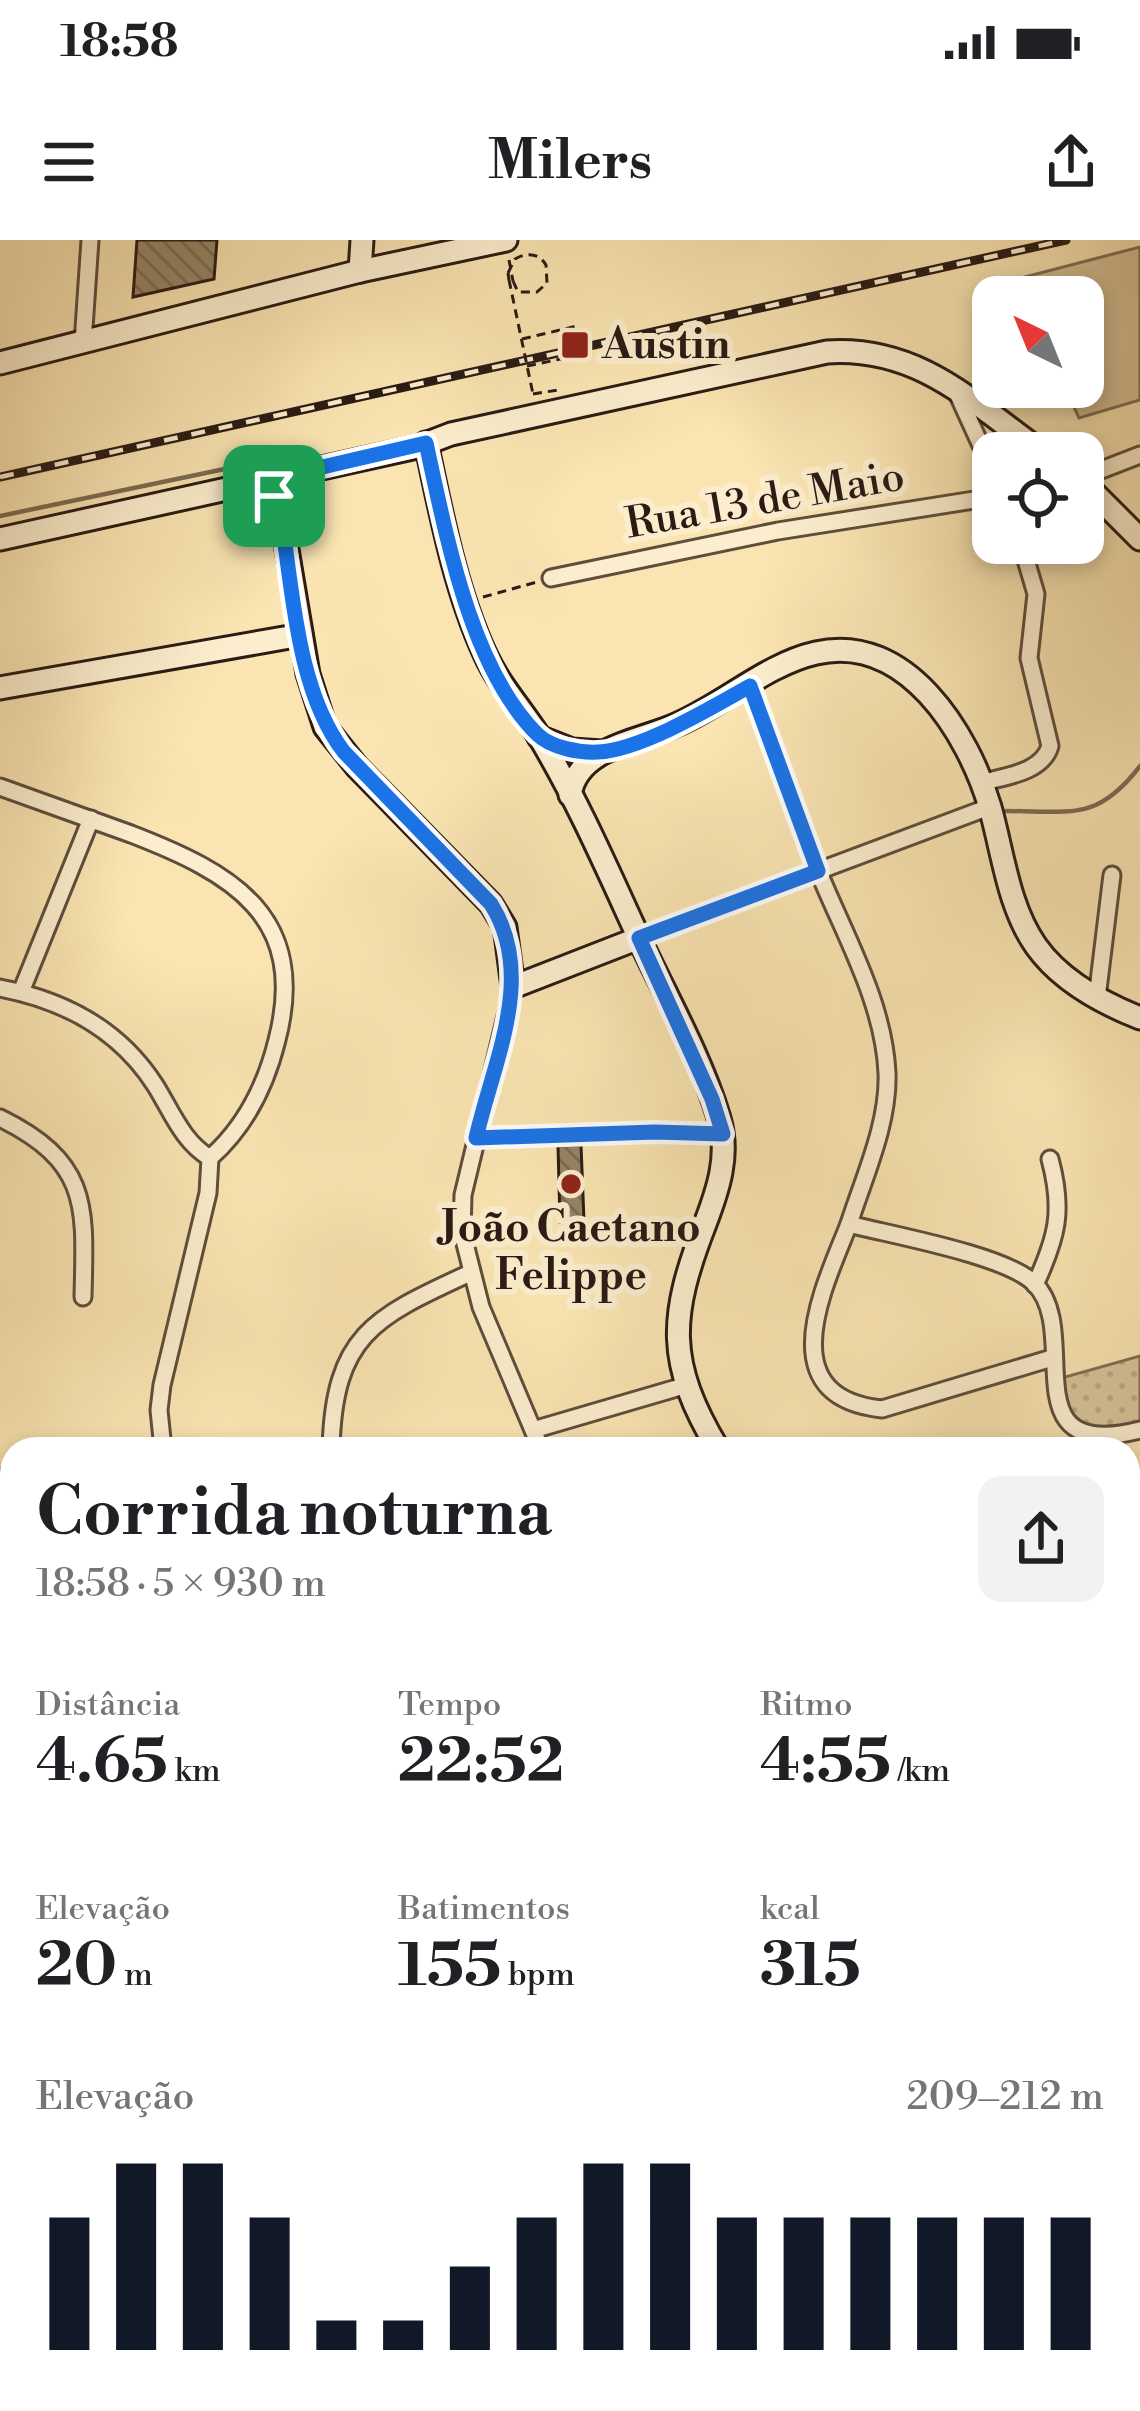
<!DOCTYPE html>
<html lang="pt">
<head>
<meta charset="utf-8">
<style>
  :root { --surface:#fff; --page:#f2f2f2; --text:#202124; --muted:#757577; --accent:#111827 }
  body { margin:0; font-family:"Libre Bodoni",serif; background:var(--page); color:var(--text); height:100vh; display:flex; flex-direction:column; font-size:45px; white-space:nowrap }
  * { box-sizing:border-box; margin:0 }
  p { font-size:39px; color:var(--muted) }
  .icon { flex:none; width:66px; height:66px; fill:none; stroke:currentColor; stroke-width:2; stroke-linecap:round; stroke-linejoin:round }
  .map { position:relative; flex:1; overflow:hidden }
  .side { position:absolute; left:0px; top:1197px; width:1140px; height:975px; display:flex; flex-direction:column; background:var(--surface); border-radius:36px 36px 0 0; box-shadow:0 6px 18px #0003 }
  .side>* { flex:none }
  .needle { width:78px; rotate:317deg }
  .tools { position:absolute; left:972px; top:36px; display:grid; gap:24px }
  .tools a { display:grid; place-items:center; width:132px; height:132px; border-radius:24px; background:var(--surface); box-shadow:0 6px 18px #0003; font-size:60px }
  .pin { position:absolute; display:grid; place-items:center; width:102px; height:102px; color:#fff; margin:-51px; border-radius:24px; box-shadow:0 6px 18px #0006 }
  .round { display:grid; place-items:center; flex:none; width:126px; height:126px; border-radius:24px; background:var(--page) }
  .headline { display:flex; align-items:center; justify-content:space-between; height:204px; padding:0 36px }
  h1 { font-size:66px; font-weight:700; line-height:90px }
  .metrics { display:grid; grid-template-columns:repeat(3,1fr); gap:18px; height:204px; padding:12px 36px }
  .metrics div { display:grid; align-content:center }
  .metrics b { font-size:60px; font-weight:700 }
  .metrics small { font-size:33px; font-weight:400 }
  .metrics p { font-size:33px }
  .chart { height:336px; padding:24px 36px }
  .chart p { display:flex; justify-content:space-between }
  .chart svg { width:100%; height:216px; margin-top:12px; stroke:var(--accent); stroke-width:6 }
  .status { display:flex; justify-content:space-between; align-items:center; height:84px; padding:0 60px; background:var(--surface); direction:ltr }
  .status svg { height:33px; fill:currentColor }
  header { display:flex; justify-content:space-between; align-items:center; height:156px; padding:0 36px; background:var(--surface); font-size:54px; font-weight:700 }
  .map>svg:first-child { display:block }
  .grass { fill:url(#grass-dots); stroke:#806e56; stroke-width:3 }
  .wetland { fill:url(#wetland-marsh); stroke:#806e56; stroke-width:3 }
  .garden { fill:#d6c297; stroke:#806e56; stroke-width:3 }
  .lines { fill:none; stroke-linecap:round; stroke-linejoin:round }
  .stream { stroke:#7c6b52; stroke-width:4.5 }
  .building { fill:url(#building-back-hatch); stroke:#2a1b14; stroke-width:3 }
  .street-casing { stroke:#5e4d3c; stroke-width:21 }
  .secondary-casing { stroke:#2a1b14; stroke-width:27 }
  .path { stroke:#2a1b14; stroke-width:3; stroke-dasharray:9 6; stroke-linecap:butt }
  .street { stroke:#fbedcd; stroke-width:15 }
  .secondary { stroke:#fbedcd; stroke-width:21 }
  .rail-casing { stroke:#2a1b14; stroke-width:9 }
  .rail { stroke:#fbedcd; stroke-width:4.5; stroke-dasharray:14; stroke-linecap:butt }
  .path-bridge { stroke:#2a1b14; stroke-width:3; stroke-dasharray:9 6; stroke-linecap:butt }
  .route-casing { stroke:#fff; stroke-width:24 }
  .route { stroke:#1a73e8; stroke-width:15 }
  .poi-dot { fill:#8f2418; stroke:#fbedcd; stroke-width:4.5 }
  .labels { text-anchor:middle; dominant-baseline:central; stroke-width:12; stroke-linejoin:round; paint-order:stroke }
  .poi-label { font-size:42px; font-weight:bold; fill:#2a1b14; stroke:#fbedcd; text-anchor:start }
  .street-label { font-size:42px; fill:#2a1b14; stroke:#fbedcd }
</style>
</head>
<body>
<div class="status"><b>18:58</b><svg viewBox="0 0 49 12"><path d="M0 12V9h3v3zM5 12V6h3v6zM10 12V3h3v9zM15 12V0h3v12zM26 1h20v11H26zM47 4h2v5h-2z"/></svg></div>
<header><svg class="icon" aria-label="menu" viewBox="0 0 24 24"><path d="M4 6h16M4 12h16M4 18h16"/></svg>Milers<svg class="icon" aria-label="share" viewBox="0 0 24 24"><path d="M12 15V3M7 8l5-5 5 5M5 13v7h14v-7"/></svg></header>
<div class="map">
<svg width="1140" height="2171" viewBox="0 0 1140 2171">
  <defs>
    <pattern id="grass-dots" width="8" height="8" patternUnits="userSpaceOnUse" patternTransform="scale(3)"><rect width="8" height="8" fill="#d6c297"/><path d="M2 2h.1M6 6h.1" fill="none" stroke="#b8a681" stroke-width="1.8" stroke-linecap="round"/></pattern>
    <pattern id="wetland-marsh" width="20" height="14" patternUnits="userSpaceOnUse" patternTransform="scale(3)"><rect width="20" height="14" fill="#d6c297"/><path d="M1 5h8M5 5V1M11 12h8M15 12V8" fill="none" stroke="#b8a681"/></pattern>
    <pattern id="building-back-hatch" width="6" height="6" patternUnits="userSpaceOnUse" patternTransform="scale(3)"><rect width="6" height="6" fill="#968466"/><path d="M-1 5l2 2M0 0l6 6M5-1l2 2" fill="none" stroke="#7b6b53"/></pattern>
  </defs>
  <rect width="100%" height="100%" fill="#f9e4b2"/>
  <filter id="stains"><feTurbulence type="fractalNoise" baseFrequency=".00167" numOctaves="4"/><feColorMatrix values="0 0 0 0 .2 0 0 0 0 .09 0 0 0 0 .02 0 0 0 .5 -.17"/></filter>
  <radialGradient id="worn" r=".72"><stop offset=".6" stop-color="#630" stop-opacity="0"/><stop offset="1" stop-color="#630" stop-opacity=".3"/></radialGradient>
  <!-- grass -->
  <polygon class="grass" points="1140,1116 1140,1198 1073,1209 1058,1139"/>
  <!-- wetland -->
  <polygon class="wetland" points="0,1228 12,1244 12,1554 0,1548"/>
  <!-- garden -->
  <polygon class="garden" points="1140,7 1140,160 1079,178 1065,147 1083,147 1083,57 1025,57 1017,39"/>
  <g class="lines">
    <!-- stream -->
    <g class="stream">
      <polyline points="0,276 239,226"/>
      <path d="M1006,571C1071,571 1097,582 1140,526"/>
    </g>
  </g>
  <!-- building -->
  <g class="building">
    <polygon points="137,0 217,0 214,39 133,57"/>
    <polygon points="581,905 584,981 560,982 558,906"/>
  </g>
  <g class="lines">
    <!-- street casing -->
    <g class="street-casing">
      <g id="street">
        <polyline points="83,103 90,0"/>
        <polyline points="957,153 993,232"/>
        <polyline points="1083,237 1140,215"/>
        <polyline points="551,338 778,291 993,257"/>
        <path d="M750,446C773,509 795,573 820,635C846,698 884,764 887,833C889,883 864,937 849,984"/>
        <path d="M981,543C1005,536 1042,533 1050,506L1029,418L1036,354L1021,303"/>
        <path d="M0,547C44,563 87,578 131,594C232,633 309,676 277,800C266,845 245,887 210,918"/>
        <polyline points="639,698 989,567"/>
        <polyline points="513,747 463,955 462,992 481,1067 541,1209"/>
        <path d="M0,748C63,760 119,789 155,845C172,872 182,901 210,918"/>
        <polyline points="21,752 91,579"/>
        <polyline points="1097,758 1112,635"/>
        <path d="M0,878C91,923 85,967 83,1057"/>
        <polyline points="476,898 655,892 723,894"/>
        <path d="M1035,1045C1057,997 1064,971 1050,919"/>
        <path d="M1052,1118L882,1169C769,1157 824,1047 849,984C891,995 1005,1015 1034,1043C1084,1092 1008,1223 1140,1190"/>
        <polyline points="533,1190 687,1145"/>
        <polyline points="163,1209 159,1170 162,1145 208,953 210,918"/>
        <path d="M331,1209C334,1094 375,1077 470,1033"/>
        <polyline points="1128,1555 1138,1615"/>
        <polyline points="0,1673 12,1682"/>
        <polyline points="0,1832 12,1842"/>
        <polyline points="0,1940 12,1944"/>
        <polyline points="110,2160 113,2171"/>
        <polyline points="338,2160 340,2171"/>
        <polyline points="522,2160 525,2171"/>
        <polyline points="706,2160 708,2171"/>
        <polyline points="887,2160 889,2171"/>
        <polyline points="410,2171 467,2160"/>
        <polyline points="1132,2171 1140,2088"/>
      </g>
    </g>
    <!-- secondary casing -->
    <g class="secondary-casing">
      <g id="secondary">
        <polyline points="360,31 362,0"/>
        <polyline points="0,123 360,31 506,0"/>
        <path d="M426,203C441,273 455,349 485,414C499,445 522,469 540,498C580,565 612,640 645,711C671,765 702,821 719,878C730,915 718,950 705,984C669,1077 666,1122 718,1209"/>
        <polyline points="298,234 285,246 279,262 308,434 325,487 357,527 491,664 505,687 513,747 639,698"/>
        <polyline points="1083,242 1140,299"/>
        <path d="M0,299L417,207L451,194L827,112C919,106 973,163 1043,213"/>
        <polyline points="0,448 301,395"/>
        <polyline points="539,497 572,510 602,512"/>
        <path d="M570,555C577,507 641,501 678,484C724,464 767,424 816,413C906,392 968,493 990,567C1003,613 1008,666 1036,706C1060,740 1102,763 1140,778"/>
        <polyline points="1082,2160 1084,2171"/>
      </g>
    </g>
    <!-- path -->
    <g class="path">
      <polyline points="509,20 513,41"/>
      <polyline points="508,33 509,40"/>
      <polyline points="522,99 577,86"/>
      <polyline points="527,126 580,115"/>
      <polyline points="533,154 558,150"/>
      <polyline points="483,357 537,342"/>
    </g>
    <!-- street -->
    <use href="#street" class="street"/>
    <!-- secondary -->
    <use href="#secondary" class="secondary"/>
    <!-- rail casing -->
    <g class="rail-casing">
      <polyline id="rail" points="0,237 1066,0"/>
    </g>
    <!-- rail -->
    <use href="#rail" class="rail"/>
    <!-- path-bridge -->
    <g class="path-bridge">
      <path d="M508,33L515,19C527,12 539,13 546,25L547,43L537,52H518L513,41"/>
      <polyline points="509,40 533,154"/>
    </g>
  </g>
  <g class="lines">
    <!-- route casing -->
    <g class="route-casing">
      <path id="route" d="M426,203C446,294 470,427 537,494C551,508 580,513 598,512C641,510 713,467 750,446L818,631L639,698L712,859L723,894L655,892L476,898C493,822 537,737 491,664L344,512C295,449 292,340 279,262L268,250L249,244Z"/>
    </g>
    <!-- route -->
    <use href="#route" class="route"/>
  </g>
  <!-- markers -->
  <g class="poi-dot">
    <rect x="560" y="90" width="30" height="30" rx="6"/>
    <circle cx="571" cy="944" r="12"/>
  </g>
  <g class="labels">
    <!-- poi labels -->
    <g class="poi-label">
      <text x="602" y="105">Austin</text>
      <text x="571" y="988" text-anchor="middle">João Caetano<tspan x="571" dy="48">Felippe</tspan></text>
    </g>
    <!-- street labels -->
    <g class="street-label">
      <text transform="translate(765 261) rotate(-10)">Rua 13 de Maio</text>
    </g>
  </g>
  <rect width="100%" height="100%" filter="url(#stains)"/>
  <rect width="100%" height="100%" fill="url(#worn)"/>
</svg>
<div class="tools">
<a><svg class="needle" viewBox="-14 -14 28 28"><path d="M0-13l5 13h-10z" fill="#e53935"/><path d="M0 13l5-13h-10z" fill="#757577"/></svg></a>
<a><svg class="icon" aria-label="locate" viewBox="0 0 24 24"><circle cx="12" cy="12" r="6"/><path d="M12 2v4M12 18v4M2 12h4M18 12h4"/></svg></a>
</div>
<div class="pin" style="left:274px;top:256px;background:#1e9e55"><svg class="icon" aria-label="arrive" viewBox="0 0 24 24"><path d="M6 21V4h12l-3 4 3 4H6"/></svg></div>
<section class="side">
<div class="headline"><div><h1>Corrida noturna</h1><p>18:58 · 5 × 930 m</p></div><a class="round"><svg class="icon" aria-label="share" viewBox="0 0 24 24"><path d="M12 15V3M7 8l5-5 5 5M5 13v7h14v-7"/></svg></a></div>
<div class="metrics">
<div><p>Distância</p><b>4.65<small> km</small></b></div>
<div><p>Tempo</p><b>22:52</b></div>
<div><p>Ritmo</p><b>4:55<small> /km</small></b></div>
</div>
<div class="metrics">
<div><p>Elevação</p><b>20<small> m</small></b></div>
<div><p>Batimentos</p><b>155<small> bpm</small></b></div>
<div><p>kcal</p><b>315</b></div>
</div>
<div class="chart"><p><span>Elevação</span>209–212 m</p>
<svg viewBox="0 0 160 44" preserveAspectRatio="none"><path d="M5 44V17M15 44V6M25 44V6M35 44V17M45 44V38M55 44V38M65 44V27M75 44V17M85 44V6M95 44V6M105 44V17M115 44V17M125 44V17M135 44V17M145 44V17M155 44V17"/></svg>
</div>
</section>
</div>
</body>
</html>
